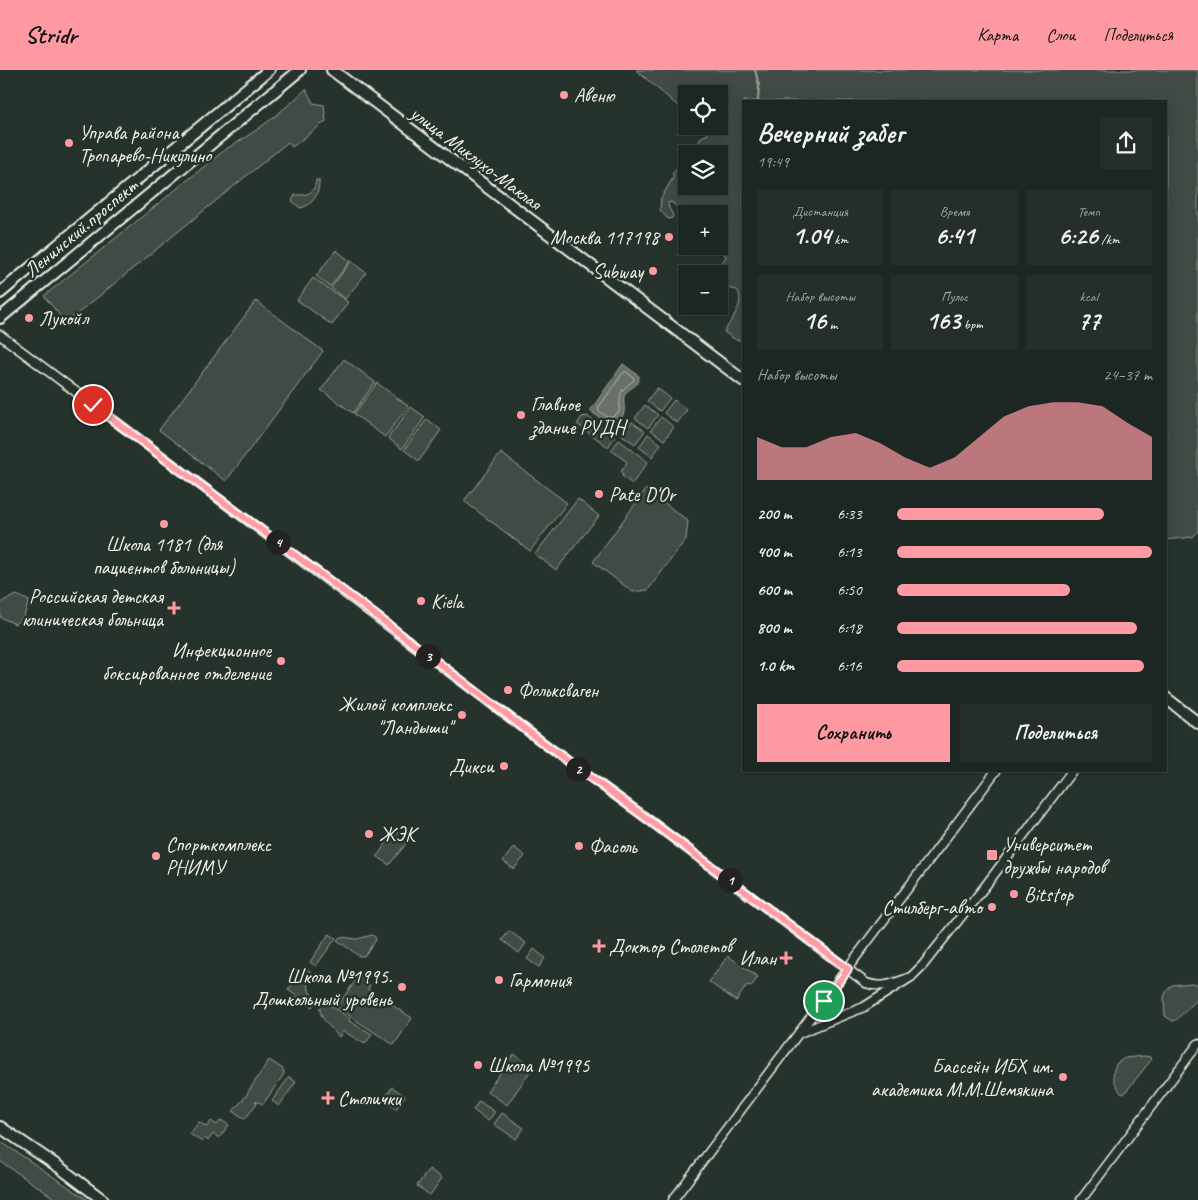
<!DOCTYPE html>
<html lang="ru">
<head>
<meta charset="utf-8">
<style>
  :root { --surface:#1c2622; --page:#252e2a; --text:#f1f3f6; --muted:#a0a5a5; --line:#3a4340; --accent:#ff9aa2 }
  body { margin:0; font-family:Caveat,sans-serif; background:var(--page); color:var(--text); height:100vh; display:flex; flex-direction:column; font-size:19px; white-space:nowrap }
  * { box-sizing:border-box; margin:0 }
  p { font-size:16px; color:var(--muted) }
  .icon { flex:none; width:28px; height:28px; fill:none; stroke:currentColor; stroke-width:2; stroke-linecap:round; stroke-linejoin:round }
  .map { position:relative; flex:1; overflow:hidden }
  .side { position:absolute; left:742px; top:30px; width:425px; height:672px; display:flex; flex-direction:column; background:var(--surface); border-radius:0px; box-shadow:0 2px 12px #0003,0 0 0 1px var(--line) }
  .side>* { flex:none }
  .tools { position:absolute; left:678px; top:15px; display:grid; gap:10px }
  .tools a { display:grid; place-items:center; width:50px; height:50px; border-radius:0px; background:var(--surface); box-shadow:0 2px 12px #0003,0 0 0 1px var(--line); font-size:25px }
  .pin { position:absolute; display:grid; place-items:center; width:42px; height:42px; color:#fff; margin:-21px; border:2px solid #fff; border-radius:50%; box-shadow:0 1px 5px #0007 }
  .km { position:absolute; width:25px; height:25px; margin:-12px; border-radius:50%; background:#222; color:#fff; font-size:14px; line-height:25px; text-align:center }
  .round { display:grid; place-items:center; flex:none; width:52px; height:52px; border-radius:0px; background:var(--page) }
  .headline { display:flex; align-items:center; justify-content:space-between; height:85px; padding:0 15px }
  h1 { font-size:28px; font-weight:800; line-height:38px }
  .metrics { display:grid; grid-template-columns:repeat(3,1fr); gap:8px; height:85px; padding:5px 15px }
  .metrics div { display:grid; align-content:center; border-radius:0px; background:var(--page); text-align:center }
  .metrics b { font-size:25px; font-weight:800 }
  .metrics small { font-size:14px; font-weight:400 }
  .metrics p { font-size:14px }
  .chart { height:140px; padding:10px 15px }
  .chart p { display:flex; justify-content:space-between }
  .chart svg { width:100%; height:90px; margin-top:5px; fill:var(--accent); opacity:.7 }
  .primary-button { display:flex; gap:10px; margin-top:auto; padding:10px 15px }
  .primary-button a { flex:1; height:58px; border-radius:0px; background:var(--accent); color:#111; font-size:20px; font-weight:800; line-height:58px; text-align:center }
  .primary-button a+a { background:var(--page); color:var(--text) }
  ul { padding:0 15px; list-style:none; font-size:16px }
  li { display:grid; grid-template-columns:80px 60px 1fr; align-items:center; height:38px }
  li i { height:12px; border-radius:6px; background:var(--accent) }
  header { display:flex; align-items:center; gap:30px; box-sizing:border-box; height:70px; padding:0 25px; background:var(--accent); color:#111 }
  header strong { font-size:24px }
  nav { display:flex; gap:28px; margin-inline-start:auto; font-size:18px }
  .map>svg:first-child { display:block }
  .green { fill:#414b45; stroke:#9a9e96 }
  .water { fill:#676f68; stroke:#9fa39b }
  .lines { fill:none; stroke-linecap:round; stroke-linejoin:round }
  .shore { stroke:#bcbdb5; stroke-width:1 }
  .stream { stroke:#9fa39b; stroke-width:2 }
  .minor-casing { stroke:#f4f1e8; stroke-width:11 }
  .major-casing { stroke:#f4f1e8; stroke-width:14 }
  .minor { stroke:#26332d; stroke-width:8 }
  .major { stroke:#26332d; stroke-width:10 }
  .route-casing { stroke:#fff; stroke-width:10 }
  .route { stroke:#ff9aa2; stroke-width:6 }
  .poi-dot { fill:#ff9aa2; stroke:#26332d; stroke-width:2 }
  .labels { text-anchor:middle; dominant-baseline:central; stroke-width:5; stroke-linejoin:round; paint-order:stroke }
  .poi-label { font-size:20px; fill:#f4f1e8; stroke:#26332d; text-anchor:start }
  .street-label { font-size:20px; fill:#f4f1e8; stroke:#26332d }
</style>
</head>
<body>
<header>
<strong>Stridr</strong>
<nav><a>Карта</a><a>Слои</a><a>Поделиться</a></nav>
</header>
<div class="map">
<svg width="1198" height="1130" viewBox="0 0 1198 1130">
  <rect width="100%" height="100%" fill="#26332d"/>
  <filter id="ink" filterUnits="userSpaceOnUse"><feTurbulence type="fractalNoise" baseFrequency=".02" numOctaves="2"/><feDisplacementMap in="SourceGraphic" scale="10" xChannelSelector="R" yChannelSelector="G"/><feConvolveMatrix kernelMatrix="1 2 1 2 8 2 1 2 1" color-interpolation-filters="sRGB"/></filter>
  <g filter="url(#ink)">
    <!-- green -->
    <g class="green">
      <path d="M636,0H1198V461L1193,467L1166,470V31H744V270H736L724,262C731,250 746,233 737,220L727,218L722,213L718,204L721,193L726,187L723,181L725,178L719,173V144H686L671,132L668,133L669,138L673,145L672,148L668,149L660,140L661,128L673,108V102L686,86V116H719V84H688L698,74L701,67L708,64L700,56H719V24H686V43Z"/>
      <path d="M306,19L313,33L324,35L326,51L292,77L288,72L66,253L44,226L226,79C255,63 282,42 306,19Z"/>
      <path d="M316,110H319C320,122 313,136 300,138L292,131L295,125C307,125 315,124 316,110Z"/>
      <polygon points="336,180 350,191 330,217 316,206"/>
      <polygon points="351,191 366,203 345,229 331,218"/>
      <polygon points="313,208 348,232 332,255 297,230"/>
      <polygon points="256,231 323,281 226,411 159,360"/>
      <polygon points="344,289 375,312 353,343 321,320"/>
      <polygon points="377,313 408,336 385,367 354,344"/>
      <polygon points="657,318 670,328 660,341 647,331"/>
      <polygon points="674,330 687,340 677,353 664,343"/>
      <polygon points="645,335 658,345 648,358 635,348"/>
      <polygon points="411,337 425,347 402,379 388,368"/>
      <polygon points="587,346 615,367 608,377 577,354 582,347"/>
      <polygon points="661,347 674,357 664,370 651,360"/>
      <polygon points="427,349 441,360 419,391 404,380"/>
      <polygon points="632,352 645,361 635,374 622,365"/>
      <polygon points="648,364 661,374 652,387 639,377"/>
      <polygon points="619,370 648,392 632,414 622,406 623,404 621,402 627,392 611,380"/>
      <polygon points="501,383 567,433 530,481 464,431"/>
      <polygon points="646,419 688,451 686,469 648,520 633,522 593,492"/>
      <polygon points="578,429 599,446 556,500 535,484"/>
      <polygon points="17,525 29,531 24,546 15,554 0,547 0,534 5,530"/>
      <polygon points="396,761 409,770 389,795 377,786"/>
      <polygon points="514,777 525,786 514,799 503,791"/>
      <polygon points="509,861 526,873 519,883 502,870"/>
      <polygon points="329,864 336,868 316,896 310,892"/>
      <polygon points="372,865 375,867 376,870 364,886 359,886 337,870 340,867 357,869"/>
      <polygon points="534,879 545,888 539,897 527,889"/>
      <polygon points="728,886 758,907 751,917 747,915 736,931 709,912"/>
      <polygon points="304,897 312,903 307,912 310,923 318,928 312,937 288,920"/>
      <polygon points="359,906 370,915 368,919 412,948 394,975 351,947 337,936"/>
      <polygon points="1192,913 1198,915 1198,929 1176,950 1173,951 1165,946 1164,928 1166,922 1172,915"/>
      <path d="M323,930L350,949L349,951L372,964L365,974L343,961L339,967C330,956 313,944 323,930Z"/>
      <polygon points="514,984 533,997 507,1035 487,1021"/>
      <path d="M1144,986L1150,987L1151,990L1124,1024L1121,1023C1114,1012 1110,1005 1117,993L1125,988Z"/>
      <polygon points="269,990 283,999 284,1004 263,1034 255,1031 257,1033 245,1049 233,1041 247,1025 248,1022"/>
      <polygon points="289,1007 296,1012 279,1036 272,1031"/>
      <polygon points="392,1017 405,1026 396,1039 383,1031"/>
      <polygon points="479,1031 495,1042 488,1051 473,1040"/>
      <polygon points="502,1043 524,1058 516,1069 494,1054"/>
      <polygon points="221,1050 229,1055 219,1068 213,1064 208,1071 205,1068 202,1072 190,1064 199,1052 207,1057 211,1051 217,1055"/>
      <polygon points="0,1071 88,1130 57,1130 0,1091"/>
      <polygon points="429,1099 442,1108 430,1125 417,1116"/>
    </g>
    <!-- water -->
    <path class="water" d="M623,294L639,306C640,318 628,316 624,326C623,331 625,337 624,342C619,363 600,348 590,341Z"/>
    <g class="lines">
      <!-- shore -->
      <path class="shore" d="M626,302L634,308V310C616,324 622,322 619,342L612,347H607L599,341L598,338L623,303Z"/>
      <!-- stream -->
      <polyline class="stream" points="755,0 759,15 758,31"/>
      <!-- minor casing -->
      <g class="minor-casing">
        <g id="minor">
          <path d="M0,265L366,539L554,681L641,744L866,913C882,919 895,913 911,907"/>
          <polyline points="802,962 864,937 911,907 923,895 986,815 1072,701"/>
          <polyline points="673,1130 996,701"/>
          <polyline points="1081,1130 1198,974"/>
        </g>
      </g>
      <!-- major casing -->
      <g class="major-casing">
        <g id="major">
          <polyline points="332,0 744,311"/>
          <polyline points="0,223 269,0"/>
          <polyline points="0,248 300,0"/>
          <polyline points="1166,628 1198,653"/>
          <polyline points="0,1057 59,1097 103,1130"/>
        </g>
      </g>
      <!-- minor -->
      <use href="#minor" class="minor"/>
      <!-- major -->
      <use href="#major" class="major"/>
    </g>
  </g>
  <g class="lines" filter="url(#ink)">
    <!-- route casing -->
    <g class="route-casing">
      <polyline id="route" points="93,335 366,538 554,681 641,744 848,899 824,931"/>
    </g>
    <!-- route -->
    <use href="#route" class="route"/>
  </g>
  <!-- markers -->
  <g class="poi-dot">
    <circle cx="564" cy="25" r="5"/>
    <circle cx="69" cy="73" r="5"/>
    <circle cx="669" cy="167" r="5"/>
    <circle cx="653" cy="201" r="5"/>
    <circle cx="29" cy="248" r="5"/>
    <circle cx="521" cy="345" r="5"/>
    <circle cx="599" cy="424" r="5"/>
    <circle cx="164" cy="454" r="5"/>
    <circle cx="421" cy="531" r="5"/>
    <path d="M171.5 530.5h5v5h5v5h-5v5h-5v-5h-5v-5h5z"/>
    <circle cx="281" cy="591" r="5"/>
    <circle cx="508" cy="620" r="5"/>
    <circle cx="462" cy="645" r="5"/>
    <circle cx="504" cy="696" r="5"/>
    <circle cx="369" cy="764" r="5"/>
    <circle cx="579" cy="776" r="5"/>
    <rect x="986" y="779" width="12" height="12" rx="2.5"/>
    <circle cx="156" cy="786" r="5"/>
    <circle cx="1014" cy="824" r="5"/>
    <circle cx="992" cy="837" r="5"/>
    <path d="M596.5 868.5h5v5h5v5h-5v5h-5v-5h-5v-5h5z"/>
    <path d="M783.5 880.5h5v5h5v5h-5v5h-5v-5h-5v-5h5z"/>
    <circle cx="499" cy="910" r="5"/>
    <circle cx="402" cy="917" r="5"/>
    <circle cx="478" cy="995" r="5"/>
    <circle cx="1063" cy="1007" r="5"/>
    <path d="M325.5 1020.5h5v5h5v5h-5v5h-5v-5h-5v-5h5z"/>
  </g>
  <g class="labels">
    <!-- poi labels -->
    <g class="poi-label">
      <text x="574" y="25">Авеню</text>
      <text x="79" y="62">Управа района<tspan x="79" dy="23">Тропарево-Никулино</tspan></text>
      <text x="659" y="167" text-anchor="end">Москва 117198</text>
      <text x="643" y="201" text-anchor="end">Subway</text>
      <text x="39" y="248">Лукойл</text>
      <text x="531" y="334">Главное<tspan x="531" dy="23">здание РУДН</tspan></text>
      <text x="609" y="424">Pate D'Or</text>
      <text x="164" y="474" text-anchor="middle">Школа 1181 (для<tspan x="164" dy="23">пациентов больницы)</tspan></text>
      <text x="163" y="526" text-anchor="end">Российская детская<tspan x="163" dy="23">клиническая больница</tspan></text>
      <text x="431" y="531">Kiela</text>
      <text x="271" y="580" text-anchor="end">Инфекционное<tspan x="271" dy="23">боксированное отделение</tspan></text>
      <text x="518" y="620">Фольксваген</text>
      <text x="452" y="634" text-anchor="end">Жилой комплекс<tspan x="452" dy="23">"Ландыши"</tspan></text>
      <text x="494" y="696" text-anchor="end">Дикси</text>
      <text x="379" y="764">ЖЭК</text>
      <text x="166" y="774">Спорткомплекс<tspan x="166" dy="23">РНИМУ</tspan></text>
      <text x="1003" y="774">Университет<tspan x="1003" dy="23">дружбы народов</tspan></text>
      <text x="589" y="776">Фасоль</text>
      <text x="1024" y="824">Bitstop</text>
      <text x="982" y="837" text-anchor="end">Стилберг-авто</text>
      <text x="609" y="876">Доктор Столетов</text>
      <text x="776" y="888" text-anchor="end">Илан</text>
      <text x="392" y="906" text-anchor="end">Школа №1995.<tspan x="392" dy="23">Дошкольный уровень</tspan></text>
      <text x="509" y="910">Гармония</text>
      <text x="488" y="995">Школа №1995</text>
      <text x="1053" y="996" text-anchor="end">Бассейн ИБХ им.<tspan x="1053" dy="23">академика М.М.Шемякина</tspan></text>
      <text x="338" y="1028">Столички</text>
    </g>
    <!-- street labels -->
    <g class="street-label">
      <text transform="translate(476 88) rotate(37)">улица Миклухо-Маклая</text>
      <text transform="translate(81 158) rotate(-40)">Ленинский проспект</text>
    </g>
  </g>
</svg>
<div class="tools">
<a><svg class="icon" aria-label="locate" viewBox="0 0 24 24"><circle cx="12" cy="12" r="6"/><path d="M12 2v4M12 18v4M2 12h4M18 12h4"/></svg></a>
<a><svg class="icon" aria-label="layers" viewBox="0 0 24 24"><path d="M12 4l9 5-9 5-9-5zM3 14l9 5 9-5"/></svg></a>
<a>+</a>
<a>−</a>
</div>
<div class="pin" style="left:824px;top:931px;background:#1e9e55"><svg class="icon" aria-label="arrive" viewBox="0 0 24 24"><path d="M6 21V4h12l-3 4 3 4H6"/></svg></div>
<div class="pin" style="left:93px;top:335px;background:#d93025"><svg class="icon" aria-label="check" viewBox="0 0 24 24"><path d="M5 12l5 5 9-10"/></svg></div>
<b class="km" style="left:730px;top:810px">1</b>
<b class="km" style="left:578px;top:699px">2</b>
<b class="km" style="left:428px;top:586px">3</b>
<b class="km" style="left:278px;top:472px">4</b>
<section class="side">
<div class="headline"><div><h1>Вечерний забег</h1><p>19:49</p></div><a class="round"><svg class="icon" aria-label="share" viewBox="0 0 24 24"><path d="M12 15V3M7 8l5-5 5 5M5 13v7h14v-7"/></svg></a></div>
<div class="metrics">
<div><p>Дистанция</p><b>1.04<small> km</small></b></div>
<div><p>Время</p><b>6:41</b></div>
<div><p>Темп</p><b>6:26<small> /km</small></b></div>
</div>
<div class="metrics">
<div><p>Набор высоты</p><b>16<small> m</small></b></div>
<div><p>Пульс</p><b>163<small> bpm</small></b></div>
<div><p>kcal</p><b>77</b></div>
</div>
<div class="chart"><p><span>Набор высоты</span>24–37 m</p>
<svg viewBox="0 0 160 44" preserveAspectRatio="none"><path d="M0 44V23L10 28L20 28L30 23L40 21L50 26L60 33L70 38L80 33L90 23L100 13L110 8L120 6L130 6L140 8L150 16L160 23V44z"/></svg>
</div>
<ul>
<li><b>200 m</b>6:33<i style="width:81%"></i></li>
<li><b>400 m</b>6:13<i style="width:100%"></i></li>
<li><b>600 m</b>6:50<i style="width:68%"></i></li>
<li><b>800 m</b>6:18<i style="width:94%"></i></li>
<li><b>1.0 km</b>6:16<i style="width:97%"></i></li>
</ul>
<div class="primary-button"><a>Сохранить</a><a>Поделиться</a></div>
</section>
</div>
</body>
</html>
